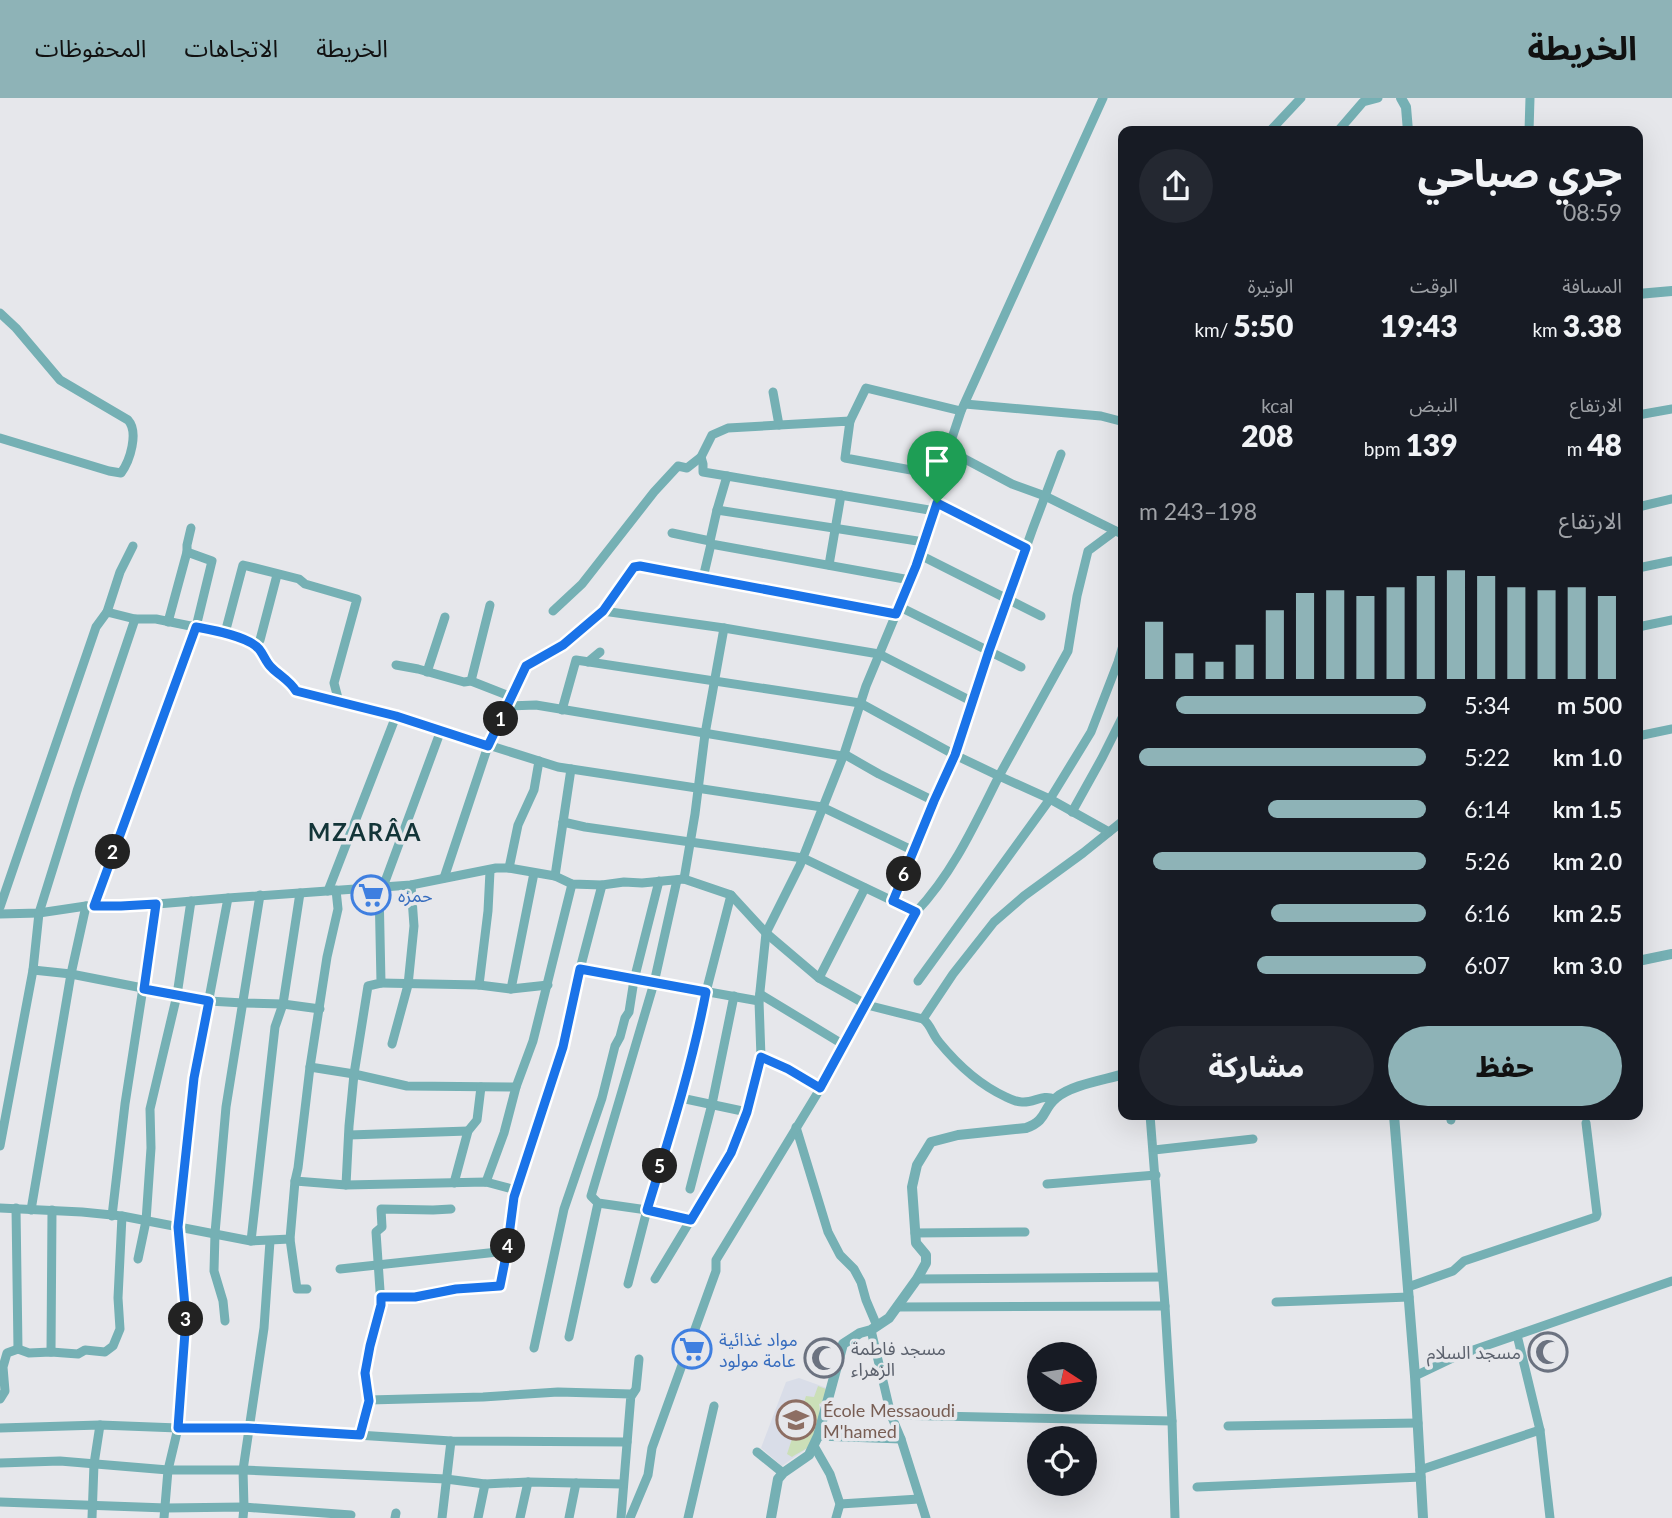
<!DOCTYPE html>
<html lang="ar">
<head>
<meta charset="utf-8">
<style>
  :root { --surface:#171b24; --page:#242831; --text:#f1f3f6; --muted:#9ea1a6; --accent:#8eb3b7 }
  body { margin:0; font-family:Lato,"Noto Sans Arabic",sans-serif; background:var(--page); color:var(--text); direction:rtl; height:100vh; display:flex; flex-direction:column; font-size:26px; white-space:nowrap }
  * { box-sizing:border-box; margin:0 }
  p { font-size:23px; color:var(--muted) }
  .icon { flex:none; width:38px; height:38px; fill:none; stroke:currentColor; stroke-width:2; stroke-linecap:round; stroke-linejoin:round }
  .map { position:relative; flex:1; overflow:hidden; direction:ltr }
  .drawer { position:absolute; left:1118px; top:28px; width:525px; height:994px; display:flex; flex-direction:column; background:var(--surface); border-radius:14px; box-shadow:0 7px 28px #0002; direction:rtl }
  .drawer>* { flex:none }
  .needle { width:46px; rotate:102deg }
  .tools { position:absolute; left:1027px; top:1244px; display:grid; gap:14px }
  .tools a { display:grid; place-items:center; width:70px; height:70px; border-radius:50%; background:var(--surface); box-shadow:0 7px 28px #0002; font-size:35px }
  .pin { position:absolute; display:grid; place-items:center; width:60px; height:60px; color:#fff; margin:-72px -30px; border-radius:50% 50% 50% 0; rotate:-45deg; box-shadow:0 0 7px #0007 }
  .pin .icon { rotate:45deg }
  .km { position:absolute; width:35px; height:35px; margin:-18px; border-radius:50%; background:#222; color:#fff; font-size:19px; line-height:35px; text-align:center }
  .round { display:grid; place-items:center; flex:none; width:74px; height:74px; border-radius:37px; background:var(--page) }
  .summary { display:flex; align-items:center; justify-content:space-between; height:119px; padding:0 21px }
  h1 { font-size:38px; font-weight:800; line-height:52px }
  .stats { display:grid; grid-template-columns:repeat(3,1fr); gap:10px; height:119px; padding:7px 21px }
  .stats div { display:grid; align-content:center }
  .stats b { font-size:30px; font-weight:800 }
  .stats small { font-size:19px; font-weight:400 }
  .stats p { font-size:19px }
  .chart { height:196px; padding:14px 21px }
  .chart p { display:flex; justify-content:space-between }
  .chart svg { width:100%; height:126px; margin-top:7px; stroke:var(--accent); stroke-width:6 }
  .button { display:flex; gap:14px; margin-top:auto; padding:14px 21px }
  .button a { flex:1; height:80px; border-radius:42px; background:var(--accent); color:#111; font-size:28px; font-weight:800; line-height:80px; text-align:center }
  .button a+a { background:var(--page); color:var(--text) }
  ul { padding:0 21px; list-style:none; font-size:23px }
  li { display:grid; grid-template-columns:112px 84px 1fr; align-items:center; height:52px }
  li i { height:18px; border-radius:9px; background:var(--accent) }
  header { display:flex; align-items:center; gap:42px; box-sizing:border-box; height:98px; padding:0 35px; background:var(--accent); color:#111 }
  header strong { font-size:33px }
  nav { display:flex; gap:38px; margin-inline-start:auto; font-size:24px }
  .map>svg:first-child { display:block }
  .built { fill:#d9dde8 }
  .green { fill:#cbdfb8 }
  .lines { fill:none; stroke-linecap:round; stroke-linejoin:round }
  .minor { stroke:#75b0b4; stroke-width:9 }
  .tertiary { stroke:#75b0b4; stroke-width:10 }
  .route-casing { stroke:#fff; stroke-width:14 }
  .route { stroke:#1a73e8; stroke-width:9 }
  .labels { text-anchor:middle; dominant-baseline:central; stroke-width:7; stroke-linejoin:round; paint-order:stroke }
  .shop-label { font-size:18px; fill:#366cbe; stroke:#e6e7eb; text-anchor:start }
  .worship-label { font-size:18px; fill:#5b616d; stroke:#e6e7eb; text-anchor:start }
  .education-label { font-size:18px; fill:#785e54; stroke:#e6e7eb; text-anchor:start }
  .district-label { font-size:24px; font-weight:bold; letter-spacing:2px; fill:#133538; stroke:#e6e7eb }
</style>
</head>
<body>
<header>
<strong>الخريطة</strong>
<nav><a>الخريطة</a><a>الاتجاهات</a><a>المحفوظات</a></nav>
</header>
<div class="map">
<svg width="1672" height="1420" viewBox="0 0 1672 1420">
  <rect width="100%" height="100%" fill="#e6e7eb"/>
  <!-- built -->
  <polygon class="built" points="799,1280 827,1290 825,1305 820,1307 823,1313 809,1349 782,1368 761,1350 786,1284"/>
  <!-- green -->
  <path class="green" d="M818,1288L826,1291L824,1304L819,1306C822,1316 814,1342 807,1350C803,1353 796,1356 792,1359L787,1356L806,1298L814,1299Z"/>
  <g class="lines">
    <!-- minor -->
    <g class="minor">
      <polyline points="1270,33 1301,0"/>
      <polyline points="1338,33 1363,4 1378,0"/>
      <polyline points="1529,33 1530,0"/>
      <path d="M0,215L16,230L60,282L128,322C139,334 130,363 121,375L109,373L0,340"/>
      <polyline points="773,294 779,327"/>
      <polyline points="965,306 1101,318 1124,324"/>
      <polyline points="1638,317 1672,311"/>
      <polyline points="850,323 866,290 961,313"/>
      <polyline points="701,359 703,366 703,374 727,378"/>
      <polyline points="937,405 1026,450"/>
      <polyline points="1638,409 1672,401"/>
      <polyline points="717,412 727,378 935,413"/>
      <polyline points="672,435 710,443"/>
      <polyline points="920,457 1041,518"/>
      <polyline points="829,467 841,397"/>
      <polyline points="1638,470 1672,463"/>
      <polyline points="703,480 711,446"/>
      <polyline points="910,482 711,446 710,443 717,412 924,444"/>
      <polyline points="898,508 1021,569"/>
      <polyline points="553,513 582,486 654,394 678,368 687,370 701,359 712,337 728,330 850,323 845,360 944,378 963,360 1012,386 1045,398 1124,437"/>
      <polyline points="603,513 724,530 879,556 973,604"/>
      <polyline points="107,514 120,474 133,448"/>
      <polyline points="168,524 187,454 187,447 191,430"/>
      <polyline points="1638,529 1672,522"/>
      <polyline points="225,535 243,467 299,481 305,486 357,501 334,585 339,604"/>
      <polyline points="255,547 260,542 277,477"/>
      <polyline points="588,564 600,554"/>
      <polyline points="396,567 418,571 464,584 471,583 512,599"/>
      <polyline points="427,574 445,519"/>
      <polyline points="471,583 490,507"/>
      <polyline points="508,608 536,607 842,658"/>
      <polyline points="562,612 576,562 860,605 955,657 999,678 1068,553 1077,498 1088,453 1115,433"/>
      <polyline points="1638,638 1672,631"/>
      <polyline points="844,656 879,676 934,703"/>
      <polyline points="1072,714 1102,660 1124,616"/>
      <polyline points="563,724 585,729 803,760 916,814"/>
      <polyline points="509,770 518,727 534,692 539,663"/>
      <polyline points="555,778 571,671"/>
      <polyline points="444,780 488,648 526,568 563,547 603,513 634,469 640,468 896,516"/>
      <polyline points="684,781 695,716 705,636 724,530"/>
      <polyline points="677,782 654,885 591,1098 598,1105 647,1112 691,1122"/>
      <polyline points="383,789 441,632"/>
      <polyline points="328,793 396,618"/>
      <polyline points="893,803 934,703 955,657 989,553 1033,430 1061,356"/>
      <polyline points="94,808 196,529 212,463 187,454"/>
      <polyline points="0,809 96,529 107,514 135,521 156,521 225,535 255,547 260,552 269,568 290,584 296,592 396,618 558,669 822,709 914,753"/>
      <path d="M0,816L39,815L86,808L122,809L228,800L411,787L496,770H509L555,778L572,786L602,787L624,784L642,785L684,781L731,797L766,835L819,880L867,907L923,921C931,927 932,936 939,944C957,966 980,987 1006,999C1010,1001 1018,1004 1022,1004C1034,1005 1043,996 1054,1001"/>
      <polyline points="580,871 759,903"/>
      <polyline points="33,872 71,876 209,903 243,905 283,906 320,911"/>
      <polyline points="819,880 865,790"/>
      <polyline points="918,883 1050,701 1091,634 1118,564 1124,544"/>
      <polyline points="381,885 479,887 511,891 548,887"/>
      <polyline points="479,887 488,813 490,773"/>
      <polyline points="511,891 534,775"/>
      <polyline points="760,896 844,947"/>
      <polyline points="923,921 953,876 994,824 1024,798 1083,755 1124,722"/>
      <polyline points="392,946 408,887 414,828 411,787"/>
      <polyline points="761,959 787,971 820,991"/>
      <polyline points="310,969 354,976 407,988 516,989"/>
      <polyline points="681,1000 747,1014"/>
      <polyline points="1150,1017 1165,1208 1172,1323 1175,1420"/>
      <polyline points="1450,1017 1451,1022"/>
      <polyline points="796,1029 828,1134 840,1157 854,1171 861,1184 866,1202 877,1228"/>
      <polyline points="349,1037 468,1033"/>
      <polyline points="0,1048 33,872 39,815 77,693 135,521"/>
      <polyline points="1154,1052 1253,1041"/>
      <polyline points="295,1083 346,1087 486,1084 516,1092"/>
      <polyline points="486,1084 504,1035 516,989 533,943 572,786"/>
      <polyline points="454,1085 468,1033 477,1022 481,989"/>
      <polyline points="1047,1086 1156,1077"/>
      <polyline points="346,1087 349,1028 354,976 368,888 381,885 379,789"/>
      <polyline points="690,1091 712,1006 734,898"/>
      <polyline points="0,1110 82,1114 122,1118 251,1143 290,1141 295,1083 298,1070 310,969 327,859 338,811 336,792"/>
      <polyline points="16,1110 18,1251"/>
      <polyline points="31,1112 71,876 86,808"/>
      <polyline points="112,1118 125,1006 156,806"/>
      <polyline points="915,1135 1025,1134"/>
      <polyline points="290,1141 297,1191 307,1191"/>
      <polyline points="251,1143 275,929 283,906 300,795"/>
      <polyline points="138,1161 146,1123 151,1050 150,1011 177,897 191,803"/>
      <polyline points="340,1171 507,1153"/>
      <polyline points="655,1181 731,1055 747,1014 761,959 759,903 766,835 800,767 844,656 866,588 916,468 935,413 952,340 961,313 1103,0"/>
      <polyline points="917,1181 1162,1179"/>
      <polyline points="628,1186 647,1112 681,1000 698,938 706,894 731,797"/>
      <polyline points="1408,1189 1453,1173 1464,1163 1596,1119 1597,1116 1586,1025"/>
      <polyline points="381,1199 415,1199 456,1191 500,1188 507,1153 514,1099 563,949 580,871 602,787"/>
      <polyline points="1276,1204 1409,1199"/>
      <polyline points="897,1209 1165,1208"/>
      <polyline points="225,1223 223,1203 214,1173 215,1135 226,1009 260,797"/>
      <polyline points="871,1232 891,1317 901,1341 926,1420"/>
      <polyline points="1517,1237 1540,1332 1550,1420"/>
      <polyline points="569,1239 598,1105"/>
      <polyline points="534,1250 564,1111 602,1000 615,948 620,939 625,920 629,914 634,882 659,783"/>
      <polyline points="51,1254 52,1112"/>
      <polyline points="1415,1278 1459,1257 1672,1183"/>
      <polyline points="632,1297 636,1291 639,1261"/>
      <polyline points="0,1301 5,1293 3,1269 7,1255 18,1251 29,1255 51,1254 78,1256 85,1252 105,1254 113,1248 120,1231 118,1200 122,1118"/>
      <polyline points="369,1302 483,1299 558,1294 631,1296 621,1420"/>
      <polyline points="891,1317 1172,1323"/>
      <polyline points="1228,1328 1418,1325"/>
      <polyline points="0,1330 100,1327 178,1330 248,1330 451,1343 627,1344"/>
      <polyline points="360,1337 369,1302 365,1275 370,1248 381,1207 376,1134 382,1129 381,1111 433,1112 451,1111"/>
      <polyline points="818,1338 901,1341"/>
      <polyline points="814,1348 830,1376 840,1406 836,1420"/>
      <polyline points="757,1354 783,1375"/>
      <polyline points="0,1365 60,1363 168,1372 243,1372 446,1381 485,1386 528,1384 623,1386"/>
      <polyline points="1420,1372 1540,1332"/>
      <polyline points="1197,1389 1421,1379"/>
      <polyline points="0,1404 166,1410 244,1409 351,1417"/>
      <polyline points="840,1406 919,1401"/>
      <polyline points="92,1420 94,1366 100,1327"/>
      <polyline points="164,1420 168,1372 178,1330 186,1220 178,1129 194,980 228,800"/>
      <polyline points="243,1420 244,1409 243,1372 264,1230 270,1143"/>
      <polyline points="395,1420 396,1415"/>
      <polyline points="442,1420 451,1343"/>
      <polyline points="478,1420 485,1386"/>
      <polyline points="520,1420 528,1384"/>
      <polyline points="569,1420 576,1385"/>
      <path d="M630,1420L648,1377L652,1350L716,1173V1162L820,991L916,814C953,775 975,726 999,678L1050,701L1109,734"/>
      <polyline points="688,1420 714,1308"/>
    </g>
    <!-- tertiary -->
    <g class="tertiary">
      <polyline points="1401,0 1406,9 1408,33"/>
      <polyline points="1638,196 1672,193"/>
      <polyline points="1638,863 1672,856"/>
      <polyline points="1394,1017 1415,1278 1423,1420"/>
      <path d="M771,1420L778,1381L783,1375L809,1357L818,1338L843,1246L860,1235L871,1232L889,1220L917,1181L926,1165V1157L916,1145L912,1089L917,1067L931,1044L958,1037L1026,1030C1048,1022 1042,1011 1056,1000C1071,987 1104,982 1124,976"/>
    </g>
  </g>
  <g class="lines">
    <!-- route casing -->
    <g class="route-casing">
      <path id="route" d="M937,405L1026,450L989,553L955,657L934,703L893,803L916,814L820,990L788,971L761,959L747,1014L731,1055L691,1122L647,1112C669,1040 692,968 706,894L580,871L563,949L514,1099L507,1153L500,1188L456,1191L415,1199H381V1207L370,1248L365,1275L369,1303L360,1337L248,1330H178L186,1220L178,1129L194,980L209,903L144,891L156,806L121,808H94L196,529C212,532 248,538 259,551C264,557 266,565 272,570C280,578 289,582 296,593L396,618L488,648L526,568L563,547L603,513L634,469L640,468L896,516L916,468Z"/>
    </g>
    <!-- route -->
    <use href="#route" class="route"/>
  </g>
  <!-- icons -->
  <defs>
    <g id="supermarket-ring" transform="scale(2.0125)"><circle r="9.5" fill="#e6e7eb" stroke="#3f7fe0" stroke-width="1.5"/><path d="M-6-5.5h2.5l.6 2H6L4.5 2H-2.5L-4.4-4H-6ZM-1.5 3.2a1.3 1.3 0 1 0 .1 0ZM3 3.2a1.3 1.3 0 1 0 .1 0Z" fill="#3f7fe0"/></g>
    <g id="mosque-ring" transform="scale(2.0125)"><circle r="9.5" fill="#e6e7eb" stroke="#6b7280" stroke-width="1.5"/><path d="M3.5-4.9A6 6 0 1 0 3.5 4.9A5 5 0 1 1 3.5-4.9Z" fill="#6b7280"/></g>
    <g id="school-ring" transform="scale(2.0125)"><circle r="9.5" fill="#e6e7eb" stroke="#8d6e63" stroke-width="1.5"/><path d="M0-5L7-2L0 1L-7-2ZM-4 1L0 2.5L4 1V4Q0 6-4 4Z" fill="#8d6e63"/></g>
  </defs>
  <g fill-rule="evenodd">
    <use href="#supermarket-ring" x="371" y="797"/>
    <use href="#supermarket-ring" x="692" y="1251"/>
    <use href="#mosque-ring" x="1548" y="1254"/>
    <use href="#mosque-ring" x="824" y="1260"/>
    <use href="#school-ring" x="796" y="1322"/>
  </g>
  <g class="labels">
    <!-- shop labels -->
    <g class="shop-label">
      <text x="398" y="797">حمزه</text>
      <text x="719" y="1241">مواد غذائية<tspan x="719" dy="21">عامة مولود</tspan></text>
    </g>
    <!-- worship labels -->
    <g class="worship-label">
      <text x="851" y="1250">مسجد فاطمة<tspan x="851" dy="21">الزهراء</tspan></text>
      <text x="1521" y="1254" text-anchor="end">مسجد السلام</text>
    </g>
    <!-- education labels -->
    <g class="education-label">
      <text x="823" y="1312">École Messaoudi<tspan x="823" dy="21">M'hamed</tspan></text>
    </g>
    <!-- district labels -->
    <g class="district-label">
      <text x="365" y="733">MZARÂA</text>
    </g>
  </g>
</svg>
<div class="tools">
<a><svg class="needle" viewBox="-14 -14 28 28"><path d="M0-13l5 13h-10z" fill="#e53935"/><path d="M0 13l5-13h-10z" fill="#9ea1a6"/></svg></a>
<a><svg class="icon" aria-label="locate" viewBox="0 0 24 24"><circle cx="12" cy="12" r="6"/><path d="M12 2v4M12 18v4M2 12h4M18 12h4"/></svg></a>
</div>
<div class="pin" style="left:937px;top:405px;background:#1e9e55"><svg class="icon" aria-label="arrive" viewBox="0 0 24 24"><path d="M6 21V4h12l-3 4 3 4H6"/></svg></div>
<b class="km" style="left:501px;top:621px">1</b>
<b class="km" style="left:113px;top:754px">2</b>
<b class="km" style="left:186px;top:1221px">3</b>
<b class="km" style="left:508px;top:1148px">4</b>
<b class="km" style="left:660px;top:1068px">5</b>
<b class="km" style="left:904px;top:776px">6</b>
<section class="drawer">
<div class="summary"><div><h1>جري صباحي</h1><p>08:59</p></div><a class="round"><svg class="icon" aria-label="share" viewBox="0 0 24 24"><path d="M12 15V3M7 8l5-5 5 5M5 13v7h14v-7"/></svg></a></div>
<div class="stats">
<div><p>المسافة</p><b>3.38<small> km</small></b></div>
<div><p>الوقت</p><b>19:43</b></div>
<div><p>الوتيرة</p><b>5:50<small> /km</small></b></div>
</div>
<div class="stats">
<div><p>الارتفاع</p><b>48<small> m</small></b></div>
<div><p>النبض</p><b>139<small> bpm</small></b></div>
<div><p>kcal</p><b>208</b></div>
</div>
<div class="chart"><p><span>الارتفاع</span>198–243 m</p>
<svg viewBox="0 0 160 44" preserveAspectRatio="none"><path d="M5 44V24M15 44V35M25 44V38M35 44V32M45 44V20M55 44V14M65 44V13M75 44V15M85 44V12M95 44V8M105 44V6M115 44V8M125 44V12M135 44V13M145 44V12M155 44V15"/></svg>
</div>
<ul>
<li><b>500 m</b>5:34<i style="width:87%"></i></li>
<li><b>1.0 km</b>5:22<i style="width:100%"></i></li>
<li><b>1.5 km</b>6:14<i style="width:55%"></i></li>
<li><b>2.0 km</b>5:26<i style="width:95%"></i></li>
<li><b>2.5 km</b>6:16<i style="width:54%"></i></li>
<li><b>3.0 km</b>6:07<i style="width:59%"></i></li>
</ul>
<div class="button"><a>حفظ</a><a>مشاركة</a></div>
</section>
</div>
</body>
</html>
